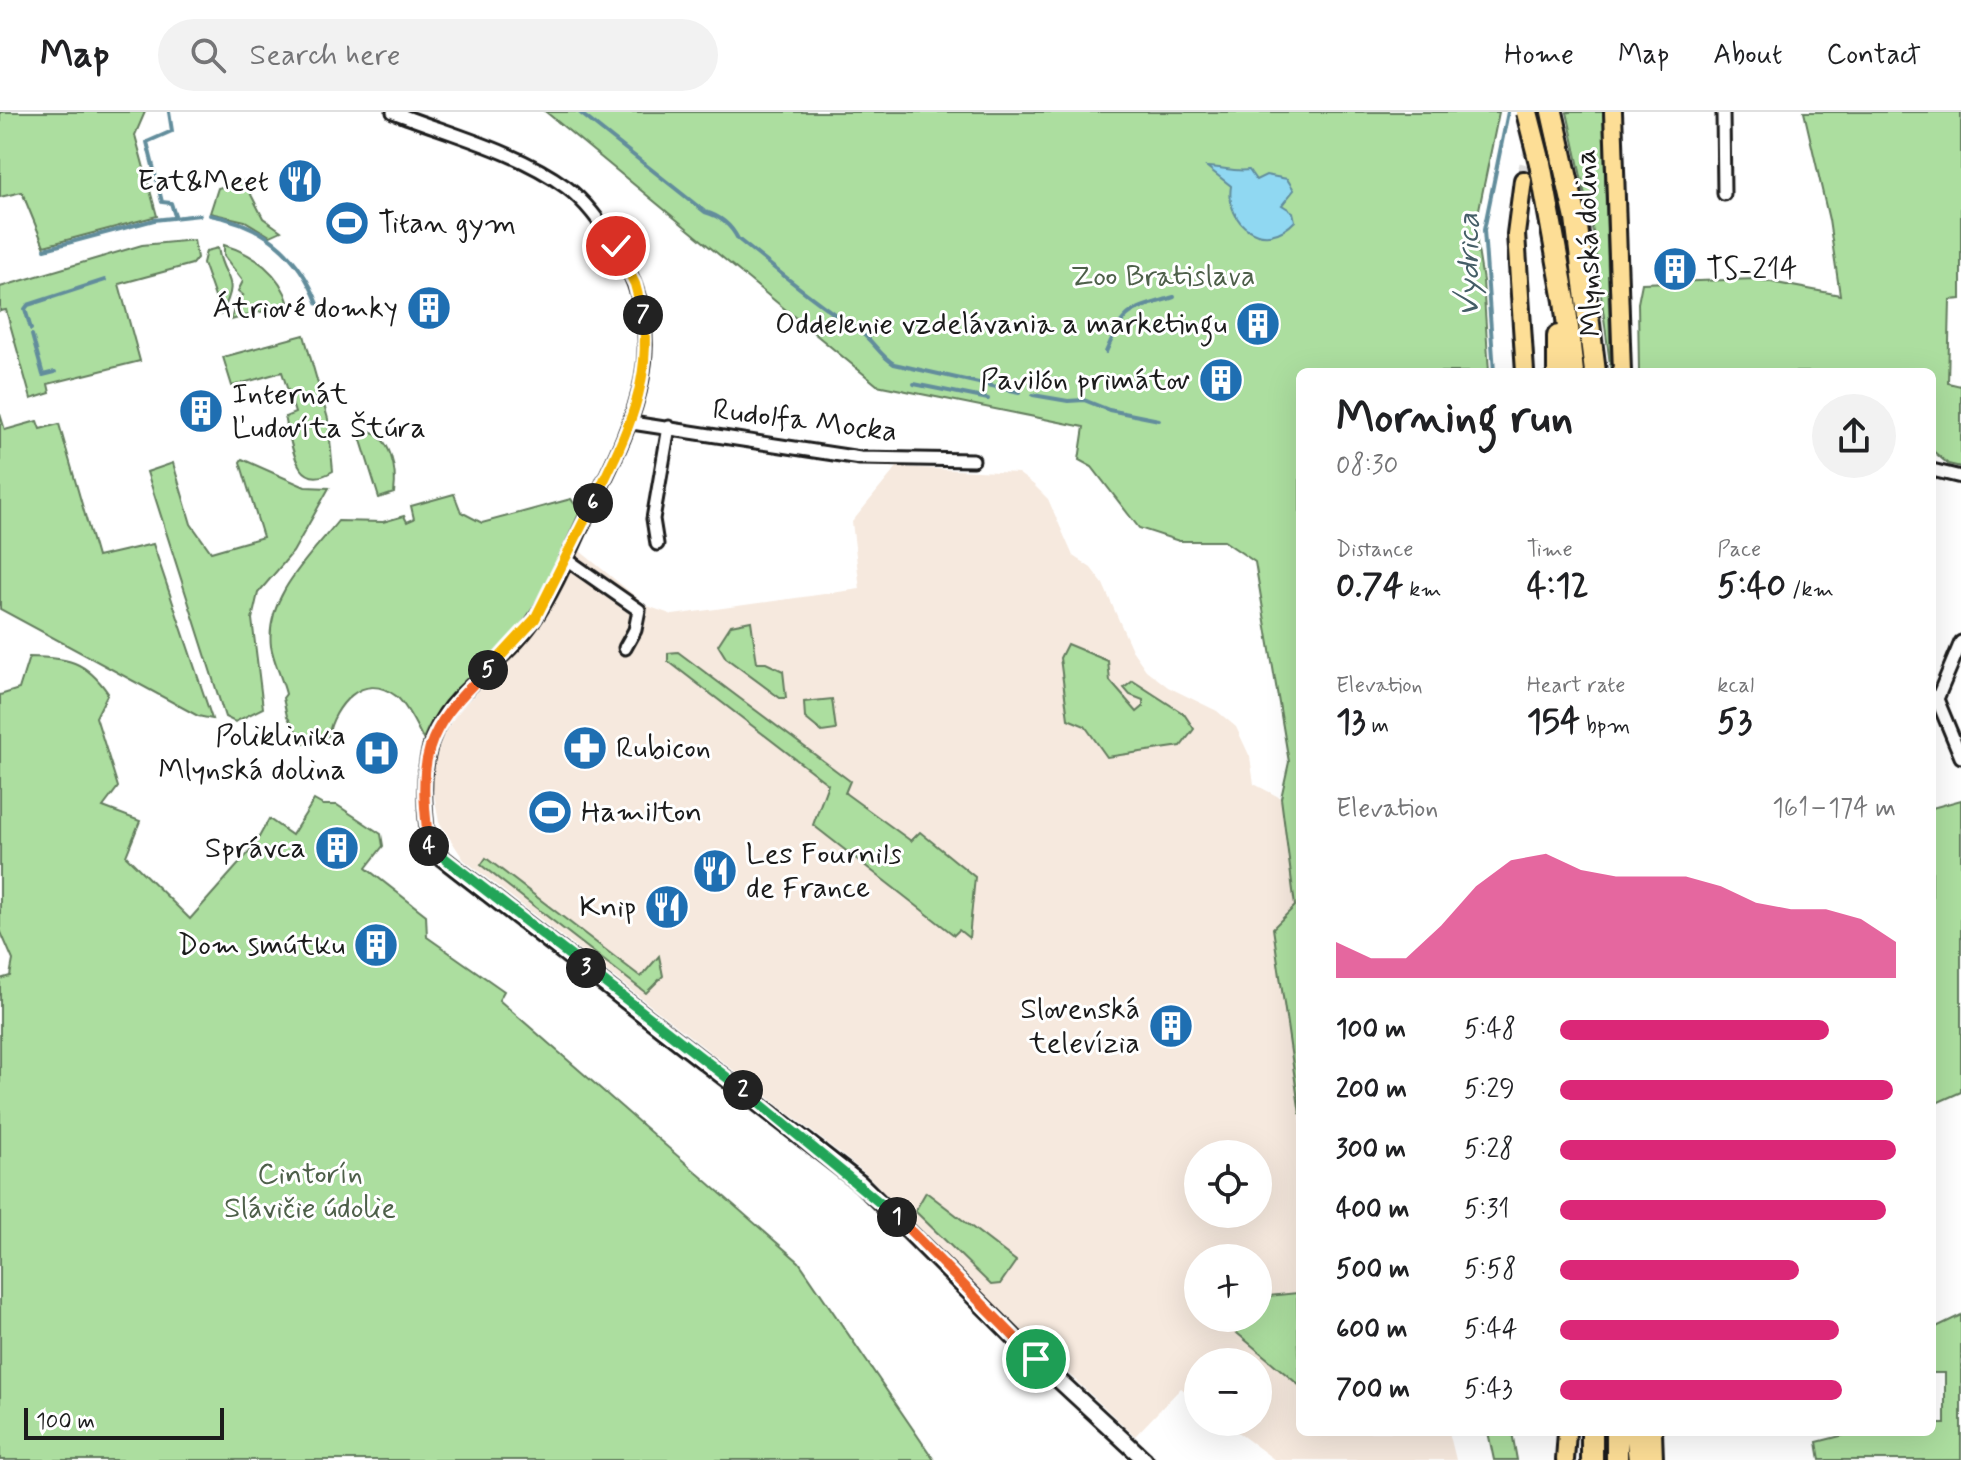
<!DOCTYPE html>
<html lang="en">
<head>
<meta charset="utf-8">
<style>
  :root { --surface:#fff; --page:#f2f2f2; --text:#202124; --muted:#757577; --line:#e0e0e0; --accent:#db2777 }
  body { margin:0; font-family:Mynerve,sans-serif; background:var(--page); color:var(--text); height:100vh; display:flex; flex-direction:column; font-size:30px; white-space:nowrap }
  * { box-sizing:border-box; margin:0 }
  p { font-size:26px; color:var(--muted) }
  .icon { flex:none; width:44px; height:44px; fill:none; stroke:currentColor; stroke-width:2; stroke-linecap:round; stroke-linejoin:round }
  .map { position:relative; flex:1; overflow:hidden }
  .side { position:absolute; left:1296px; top:256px; width:640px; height:1068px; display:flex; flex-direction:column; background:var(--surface); border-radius:12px; box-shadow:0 8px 32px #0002 }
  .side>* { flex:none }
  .tools { position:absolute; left:1184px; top:1028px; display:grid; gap:16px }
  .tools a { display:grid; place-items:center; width:88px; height:88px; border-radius:50%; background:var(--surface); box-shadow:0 8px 32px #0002; font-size:40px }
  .scale { position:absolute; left:24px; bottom:20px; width:200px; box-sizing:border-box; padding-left:8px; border:4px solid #1c1c1c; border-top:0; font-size:22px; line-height:28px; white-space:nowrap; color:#1c1c1c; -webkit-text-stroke:6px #fff; paint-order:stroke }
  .pin { position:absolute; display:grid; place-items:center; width:68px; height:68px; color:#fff; margin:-34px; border:4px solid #fff; border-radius:50%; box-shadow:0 2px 8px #0007 }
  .km { position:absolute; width:40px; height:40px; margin:-20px; border-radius:50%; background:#222; color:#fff; font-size:22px; line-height:40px; text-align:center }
  .round { display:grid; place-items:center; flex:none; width:84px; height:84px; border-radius:42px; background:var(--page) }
  .overview { display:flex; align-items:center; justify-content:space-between; height:136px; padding:0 40px }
  h1 { font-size:44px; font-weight:700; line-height:60px }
  .stats { display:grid; grid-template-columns:repeat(3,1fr); gap:12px; height:136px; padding:8px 40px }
  .stats div { display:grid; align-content:center }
  .stats b { font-size:34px; font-weight:700 }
  .stats small { font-size:22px; font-weight:400 }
  .stats p { font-size:22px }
  .chart { height:224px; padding:16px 40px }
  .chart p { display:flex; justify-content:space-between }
  .chart svg { width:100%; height:144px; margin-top:8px; fill:var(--accent); opacity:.7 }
  ul { padding:0 40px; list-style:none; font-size:26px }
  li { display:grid; grid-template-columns:128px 96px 1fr; align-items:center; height:60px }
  li i { height:20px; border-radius:10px; background:var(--accent) }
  header { display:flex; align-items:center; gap:48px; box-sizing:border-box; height:112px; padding:0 40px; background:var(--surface); border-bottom:2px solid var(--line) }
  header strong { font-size:38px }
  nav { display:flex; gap:44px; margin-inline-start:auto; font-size:28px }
  .search { width:560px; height:72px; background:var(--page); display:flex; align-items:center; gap:20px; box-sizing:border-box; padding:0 28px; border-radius:44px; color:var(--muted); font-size:30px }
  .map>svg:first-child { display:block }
  .built { fill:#f6e9de; fill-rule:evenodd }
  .green { fill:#acde9f; stroke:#647d5e; stroke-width:2 }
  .water { fill:#90d8f2; stroke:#628d9c; stroke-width:2 }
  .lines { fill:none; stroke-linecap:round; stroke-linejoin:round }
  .stream { stroke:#628d9c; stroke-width:4 }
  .primary-tunnel { stroke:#ddd; stroke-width:16; stroke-dasharray:16 8; stroke-linecap:butt }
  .minor-casing { stroke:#1c1c1c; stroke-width:17 }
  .tertiary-casing { stroke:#1c1c1c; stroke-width:20 }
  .primary-casing { stroke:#1c1c1c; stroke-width:22 }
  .motorway-casing { stroke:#1c1c1c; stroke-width:26 }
  .minor { stroke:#fff; stroke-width:11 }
  .tertiary { stroke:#fff; stroke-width:14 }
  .primary { stroke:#fdde96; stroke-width:16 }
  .motorway { stroke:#fdde96; stroke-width:20 }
  .motorway-bridge-casing { stroke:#1c1c1c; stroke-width:26; stroke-linecap:butt }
  .motorway-bridge { stroke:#fdde96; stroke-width:20 }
  .split-1-casing { stroke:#fff; stroke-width:16 }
  .split-2-casing { stroke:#fff; stroke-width:16 }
  .split-3-casing { stroke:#fff; stroke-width:16 }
  .split-4-casing { stroke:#fff; stroke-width:16 }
  .split-5-casing { stroke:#fff; stroke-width:16 }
  .split-6-casing { stroke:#fff; stroke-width:16 }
  .split-7-casing { stroke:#fff; stroke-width:16 }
  .split-8-casing { stroke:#fff; stroke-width:16 }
  .split-1 { stroke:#f0652b; stroke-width:10 }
  .split-2 { stroke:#22a559; stroke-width:10 }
  .split-3 { stroke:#22a559; stroke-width:10 }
  .split-4 { stroke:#22a559; stroke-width:10 }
  .split-5 { stroke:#f0652b; stroke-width:10 }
  .split-6 { stroke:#f5b400; stroke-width:10 }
  .split-7 { stroke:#f5b400; stroke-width:10 }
  .split-8 { stroke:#f5b400; stroke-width:10 }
  .labels { text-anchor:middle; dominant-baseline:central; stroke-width:6; stroke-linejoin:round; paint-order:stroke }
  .poi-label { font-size:30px; fill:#1c1c1c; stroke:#fff; text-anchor:end }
  .street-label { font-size:30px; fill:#1c1c1c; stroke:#fff }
  .park-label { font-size:30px; fill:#4e604a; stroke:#fff }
  .water-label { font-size:32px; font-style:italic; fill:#455e67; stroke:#fff }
</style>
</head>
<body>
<header>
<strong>Map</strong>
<div class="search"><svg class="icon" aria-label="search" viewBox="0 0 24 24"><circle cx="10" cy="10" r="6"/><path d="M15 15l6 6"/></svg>Search here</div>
<nav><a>Home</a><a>Map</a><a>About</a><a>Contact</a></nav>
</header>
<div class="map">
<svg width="1961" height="1348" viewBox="0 0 1961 1348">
  <rect width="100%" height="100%" fill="#fff"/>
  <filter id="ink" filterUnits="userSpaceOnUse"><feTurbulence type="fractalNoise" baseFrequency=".0125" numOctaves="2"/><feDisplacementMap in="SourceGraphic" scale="16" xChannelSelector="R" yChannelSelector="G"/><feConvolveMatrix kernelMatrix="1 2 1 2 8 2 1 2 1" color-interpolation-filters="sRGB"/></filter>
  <g filter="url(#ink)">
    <!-- built -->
    <path class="built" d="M897,355L1018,361L1034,373L1048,387L1073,444L1091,456L1103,472L1132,538L1146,558L1168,575L1217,599L1236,615L1250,645L1254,672L1300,696V1320H1449L1456,1348H1275L1224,1310H1258V1250H1198V1289L1181,1276L1135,1324L990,1188L865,1061L464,748L439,710L431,665L437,626L454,599L535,519L580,439L647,494L673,503L860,477L852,410ZM1198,1042H1258V1102H1198ZM1198,1146H1258V1206H1198Z"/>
    <!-- green -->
    <g class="green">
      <polygon points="0,0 145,0 135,23 157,104 44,134 22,80 0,85"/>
      <polygon points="546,0 1499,0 1478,102 1477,132 1483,169 1489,260 1300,260 1300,1002 1273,816 1295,794 1281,686 1289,650 1255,450 1224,429 1179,429 1139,416 1092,355 1079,348 1084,315 877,273"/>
      <polygon points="1567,0 1603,0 1611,260 1593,120"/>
      <polygon points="1804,0 1961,0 1961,187 1950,188 1948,271 1961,274 1961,355 1948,352 1932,338 1932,260 1639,260 1638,191 1642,171 1755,167 1840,183 1829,108"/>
      <polygon points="244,69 263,106 281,119 270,124 245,109 210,101 218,76"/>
      <polygon points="194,128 197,146 192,152 119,172 140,249 48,272 50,281 31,287 6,198 0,199 0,175 142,133"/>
      <path d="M224,133C254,142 280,161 289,192L231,208L237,186L243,183L238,179L243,169L224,144Z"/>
      <path d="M218,136C223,170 242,164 221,202L203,151L206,139Z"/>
      <path d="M304,223L328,307L333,359C295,382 292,331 285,305L295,301L282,260L232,274L223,245Z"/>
      <polygon points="0,302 5,318 37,309 40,317 59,312 97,445 153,432 212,607 198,604 0,497"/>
      <path d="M366,318C392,324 397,359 394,381L379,386L360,325Z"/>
      <polygon points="242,347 305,375 329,376 293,440 258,481 252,507 263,596 235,610 225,605 147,360 173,351 191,412 211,440 263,425 240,350"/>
      <path d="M454,382L461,400L482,411L571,387L580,400C561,439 544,485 516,520C485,558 442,579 423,627C417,615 407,593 396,584C362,558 334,595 328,624L304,632L287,604L283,586L286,582C282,566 273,548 271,534C265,485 310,444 338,409L383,410L404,404L407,410L414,407L411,394Z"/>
      <polygon points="751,509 757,551 766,551 783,559 786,586 780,586 726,546 718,533 731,513"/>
      <polygon points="1067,532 1108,549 1110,569 1137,600 1143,595 1143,588 1130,583 1124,576 1133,569 1184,602 1194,617 1181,634 1107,645 1085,614 1068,607 1060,546"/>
      <polygon points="678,540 850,669 845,681 911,729 920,720 975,765 969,826 959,818 954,823 813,713 828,672 668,549 668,541"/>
      <path d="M29,545C68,546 85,548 108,581L96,605L118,675L103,695L140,709L126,744L190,807L253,736L269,707L292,723L314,688L323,693H337L381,722L383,734L366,756L426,803L427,825L504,879L499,888L799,1150L934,1348H0V867L10,864L13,848L0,818V583L19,577Z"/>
      <polygon points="832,587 836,618 822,620 805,606 804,590"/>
      <polygon points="1961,688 1961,980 1932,993 1932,696"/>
      <polygon points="486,746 641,865 659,844 663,864 646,881 481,753"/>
      <polygon points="926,1080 1016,1149 1000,1172 991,1173 915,1099"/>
      <polygon points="1297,1181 1300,1274 1225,1211 1225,1206 1258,1206 1258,1185"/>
      <polygon points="1961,1203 1961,1348 1820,1348 1817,1330 1856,1320 1932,1320 1932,1312 1945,1312 1945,1261 1932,1261 1932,1217"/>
      <polygon points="1488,1320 1512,1320 1517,1348 1494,1348"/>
    </g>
    <!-- water -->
    <path class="water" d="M1207,55C1222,55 1233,60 1249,58L1256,68L1266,63L1287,67L1294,78L1282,93L1293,100L1295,109C1264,142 1225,112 1231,74Z"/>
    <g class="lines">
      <!-- stream -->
      <g class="stream">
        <polyline points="169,0 172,19 147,30 162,90 171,91 175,104"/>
        <path d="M579,0L705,100C720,104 731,113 738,127C777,158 816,191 858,218C873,228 879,243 894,252L1019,280"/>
        <path d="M210,103C263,112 299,143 318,192"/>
        <polyline points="45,137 154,108 200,103"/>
        <polyline points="31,217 25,197 28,193 105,168"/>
        <polyline points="32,223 43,263 55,260"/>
        <path d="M1106,240C1125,195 1129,199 1174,185"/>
        <polyline points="1494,260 1484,118 1508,0"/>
        <polyline points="914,272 988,287"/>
        <polyline points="1033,283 1068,289 1084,288 1109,298 1159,308"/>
      </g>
      <!-- primary-tunnel -->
      <polyline class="primary-tunnel" points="1523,68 1543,0"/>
      <!-- minor casing -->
      <g class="minor-casing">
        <g id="minor">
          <path d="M393,0C449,22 517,39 566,75C588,91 605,116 619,140C675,236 631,313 588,402C571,437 556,477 533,510C512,540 482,561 457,587C417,629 423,683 429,736"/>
          <polyline points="1723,0 1724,82"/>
          <polyline points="632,311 860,346 973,348"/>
          <polyline points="1932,358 1961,365"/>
          <polyline points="657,432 653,407 669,315"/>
          <polyline points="566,447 639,498 635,518 625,536"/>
          <polyline points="1932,585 1937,587 1961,530"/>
          <polyline points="1937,587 1961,645"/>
        </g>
      </g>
      <!-- tertiary casing -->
      <g class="tertiary-casing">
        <polyline id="tertiary" points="429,736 860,1071 1036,1247 1145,1348"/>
      </g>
      <!-- primary casing -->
      <g class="primary-casing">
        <g id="primary">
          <polyline points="1613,0 1622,260"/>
          <polyline points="1523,68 1516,122 1525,260"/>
          <polyline points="1653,1320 1654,1348"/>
          <polyline points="1565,1348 1567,1320"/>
        </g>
      </g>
      <!-- motorway casing -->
      <g class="motorway-casing">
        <g id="motorway">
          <polyline points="1552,0 1576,107 1595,260"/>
          <polyline points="1540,51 1565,189 1573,260"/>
          <polyline points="1558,260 1558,224"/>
          <polyline points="1592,1320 1592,1348"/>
          <polyline points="1617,1320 1617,1348"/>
          <polyline points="1636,1320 1639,1348"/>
        </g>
      </g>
      <!-- minor -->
      <use href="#minor" class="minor"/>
      <!-- tertiary -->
      <use href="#tertiary" class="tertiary"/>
      <!-- primary -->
      <use href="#primary" class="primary"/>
      <!-- motorway -->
      <use href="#motorway" class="motorway"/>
      <!-- motorway-bridge casing -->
      <g class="motorway-bridge-casing">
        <polyline id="motorway-bridge" points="1527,0 1540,51"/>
      </g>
      <!-- motorway-bridge -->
      <use href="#motorway-bridge" class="motorway-bridge"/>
    </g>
  </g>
  <g class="lines" filter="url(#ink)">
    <!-- split-1 casing -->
    <g class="split-1-casing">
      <polyline id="split-1" points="897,1105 1036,1247"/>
    </g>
    <!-- split-2 casing -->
    <g class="split-2-casing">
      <polyline id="split-2" points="743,978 897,1105"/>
    </g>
    <!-- split-3 casing -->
    <g class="split-3-casing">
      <polyline id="split-3" points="586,856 743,978"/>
    </g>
    <!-- split-4 casing -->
    <g class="split-4-casing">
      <polyline id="split-4" points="429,734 586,856"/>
    </g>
    <!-- split-5 casing -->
    <g class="split-5-casing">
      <path id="split-5" d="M429,734C418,647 422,619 488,558"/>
    </g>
    <!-- split-6 casing -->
    <g class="split-6-casing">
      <polyline id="split-6" points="488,558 535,507 593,391"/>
    </g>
    <!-- split-7 casing -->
    <g class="split-7-casing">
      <path id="split-7" d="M593,391C623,329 653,274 643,203"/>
    </g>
    <!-- split-8 casing -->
    <g class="split-8-casing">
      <polyline id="split-8" points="616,134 635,172 643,203"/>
    </g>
    <!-- split-1 -->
    <use href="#split-1" class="split-1"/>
    <!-- split-2 -->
    <use href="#split-2" class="split-2"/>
    <!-- split-3 -->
    <use href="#split-3" class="split-3"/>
    <!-- split-4 -->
    <use href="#split-4" class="split-4"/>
    <!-- split-5 -->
    <use href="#split-5" class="split-5"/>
    <!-- split-6 -->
    <use href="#split-6" class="split-6"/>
    <!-- split-7 -->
    <use href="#split-7" class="split-7"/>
    <!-- split-8 -->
    <use href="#split-8" class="split-8"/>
  </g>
  <!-- icons -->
  <defs>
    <g id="restaurant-disc" transform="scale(2.3)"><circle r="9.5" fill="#1f6fb2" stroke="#fff"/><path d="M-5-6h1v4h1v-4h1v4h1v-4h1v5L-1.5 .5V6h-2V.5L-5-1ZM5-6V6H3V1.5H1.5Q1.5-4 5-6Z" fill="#fff"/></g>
    <g id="stadium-disc" transform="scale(2.3)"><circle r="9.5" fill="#1f6fb2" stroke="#fff"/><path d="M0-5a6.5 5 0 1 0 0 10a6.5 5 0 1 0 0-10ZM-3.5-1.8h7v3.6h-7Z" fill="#fff"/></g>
    <g id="building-disc" transform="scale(2.3)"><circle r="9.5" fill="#1f6fb2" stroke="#fff"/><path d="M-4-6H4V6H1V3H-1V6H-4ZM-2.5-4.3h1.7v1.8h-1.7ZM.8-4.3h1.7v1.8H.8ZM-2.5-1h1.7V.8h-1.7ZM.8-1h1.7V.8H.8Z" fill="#fff"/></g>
    <g id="pharmacy-disc" transform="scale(2.3)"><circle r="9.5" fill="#1f6fb2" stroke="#fff"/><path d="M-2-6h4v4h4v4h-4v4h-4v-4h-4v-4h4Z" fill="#fff"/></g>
    <g id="hospital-disc" transform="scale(2.3)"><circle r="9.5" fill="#1f6fb2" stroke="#fff"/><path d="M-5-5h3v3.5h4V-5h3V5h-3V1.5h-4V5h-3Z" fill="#fff"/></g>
  </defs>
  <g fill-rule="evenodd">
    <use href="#restaurant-disc" x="300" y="69"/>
    <use href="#stadium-disc" x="347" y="111"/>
    <use href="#building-disc" x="1675" y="157"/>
    <use href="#building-disc" x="429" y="196"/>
    <use href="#building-disc" x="1258" y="212"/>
    <use href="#building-disc" x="1221" y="268"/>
    <use href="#building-disc" x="201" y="299"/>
    <use href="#pharmacy-disc" x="585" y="636"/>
    <use href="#hospital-disc" x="377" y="641"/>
    <use href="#stadium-disc" x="550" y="700"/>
    <use href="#building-disc" x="337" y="736"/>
    <use href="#restaurant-disc" x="715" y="759"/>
    <use href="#restaurant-disc" x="667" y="795"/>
    <use href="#building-disc" x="376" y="833"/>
    <use href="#building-disc" x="1171" y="914"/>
  </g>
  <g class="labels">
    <!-- poi labels -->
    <g class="poi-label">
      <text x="269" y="69">Eat&amp;Meet</text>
      <text x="378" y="111" text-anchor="start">Titan gym</text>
      <text x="1706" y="157" text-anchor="start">TS-214</text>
      <text x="398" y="196">Átriové domky</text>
      <text x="1227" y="212">Oddelenie vzdelávania a marketingu</text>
      <text x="1190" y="268">Pavilón primátov</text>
      <text x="232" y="282" text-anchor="start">Internát<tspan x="232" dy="34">Ľudovíta Štúra</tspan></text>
      <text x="346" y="624">Poliklinika<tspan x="346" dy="34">Mlynská dolina</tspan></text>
      <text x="616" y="636" text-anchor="start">Rubicon</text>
      <text x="581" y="700" text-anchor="start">Hamilton</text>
      <text x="306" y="736">Správca</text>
      <text x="746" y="742" text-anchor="start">Les Fournils<tspan x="746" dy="34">de France</tspan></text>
      <text x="636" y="795">Knip</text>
      <text x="345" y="833">Dom smútku</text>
      <text x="1140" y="897">Slovenská<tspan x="1140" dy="34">televízia</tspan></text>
    </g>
    <!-- street labels -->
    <g class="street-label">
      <text transform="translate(1589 131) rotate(-92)">Mlynská dolina</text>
      <text transform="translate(805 309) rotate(7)">Rudolfa Mocka</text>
    </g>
    <!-- park labels -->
    <g class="park-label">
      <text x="1163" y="164">Zoo Bratislava</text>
      <text x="310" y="1062">Cintorín<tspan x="310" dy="34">Slávičie údolie</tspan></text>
    </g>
    <!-- water labels -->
    <g class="water-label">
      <text transform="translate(1469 153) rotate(-90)">Vydrica</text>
    </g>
  </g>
</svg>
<div class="tools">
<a><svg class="icon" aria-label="locate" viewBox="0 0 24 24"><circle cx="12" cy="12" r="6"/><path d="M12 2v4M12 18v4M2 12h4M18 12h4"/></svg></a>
<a>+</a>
<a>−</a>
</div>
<div class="scale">100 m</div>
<div class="pin" style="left:1036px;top:1247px;background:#1e9e55"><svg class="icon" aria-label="arrive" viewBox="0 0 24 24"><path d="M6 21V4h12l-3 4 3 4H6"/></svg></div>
<div class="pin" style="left:616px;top:134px;background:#d93025"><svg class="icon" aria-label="check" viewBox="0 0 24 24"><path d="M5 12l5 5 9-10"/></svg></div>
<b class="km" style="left:897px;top:1105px">1</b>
<b class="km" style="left:743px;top:978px">2</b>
<b class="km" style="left:586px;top:856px">3</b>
<b class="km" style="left:429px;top:734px">4</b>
<b class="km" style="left:488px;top:558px">5</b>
<b class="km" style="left:593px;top:391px">6</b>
<b class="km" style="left:643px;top:203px">7</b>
<section class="side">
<div class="overview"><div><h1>Morning run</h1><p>08:30</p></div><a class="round"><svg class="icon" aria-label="share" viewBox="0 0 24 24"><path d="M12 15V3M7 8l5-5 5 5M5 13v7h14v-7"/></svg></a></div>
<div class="stats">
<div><p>Distance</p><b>0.74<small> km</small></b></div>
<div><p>Time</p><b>4:12</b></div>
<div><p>Pace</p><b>5:40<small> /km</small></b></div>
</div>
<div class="stats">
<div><p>Elevation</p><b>13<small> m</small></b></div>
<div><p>Heart rate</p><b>154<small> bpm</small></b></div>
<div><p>kcal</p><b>53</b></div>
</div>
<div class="chart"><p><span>Elevation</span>161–174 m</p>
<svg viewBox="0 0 160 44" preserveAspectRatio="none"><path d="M0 44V33L10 38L20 38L30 28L40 16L50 8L60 6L70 11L80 13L90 13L100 13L110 16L120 21L130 23L140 23L150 26L160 33V44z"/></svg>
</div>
<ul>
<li><b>100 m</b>5:48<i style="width:80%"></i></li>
<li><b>200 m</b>5:29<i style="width:99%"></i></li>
<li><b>300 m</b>5:28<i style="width:100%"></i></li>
<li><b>400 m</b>5:31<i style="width:97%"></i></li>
<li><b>500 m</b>5:58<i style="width:71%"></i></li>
<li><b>600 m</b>5:44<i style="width:83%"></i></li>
<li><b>700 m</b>5:43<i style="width:84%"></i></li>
</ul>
</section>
</div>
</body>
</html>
